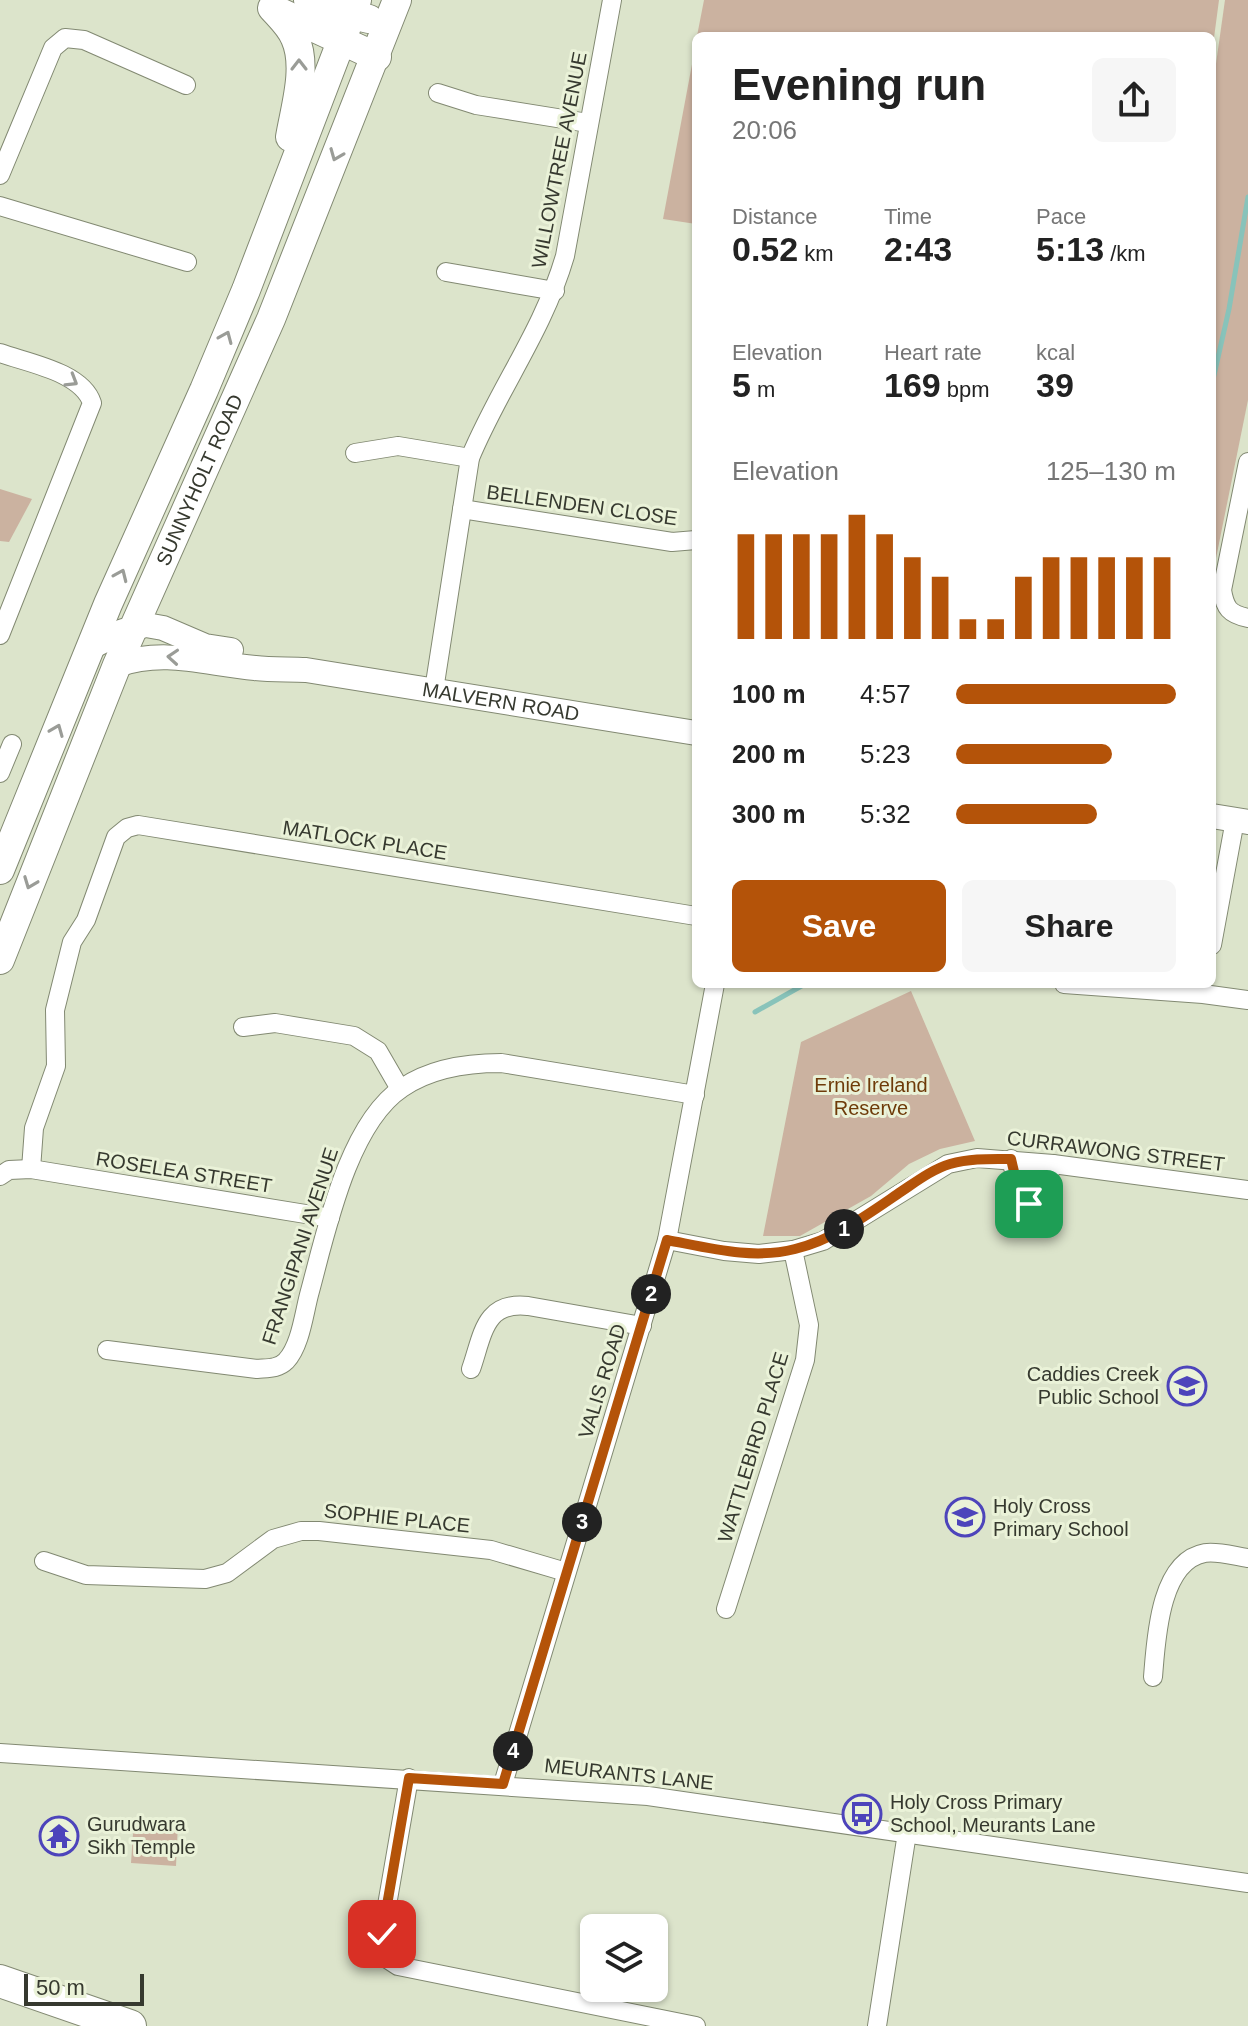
<!DOCTYPE html>
<html lang="en">
<head>
<meta charset="utf-8">
<style>
  :root { --surface:#fff; --page:#f6f6f6; --text:#222; --muted:#767676; --accent:#b45309 }
  body { margin:0; font-family:Helvetica,sans-serif; background:var(--page); color:var(--text); height:100vh; display:flex; flex-direction:column; font-size:30px; white-space:nowrap }
  * { box-sizing:border-box; margin:0 }
  p { font-size:26px; color:var(--muted) }
  .icon { flex:none; width:44px; height:44px; fill:none; stroke:currentColor; stroke-width:2; stroke-linecap:round; stroke-linejoin:round }
  .map { position:relative; flex:1; overflow:hidden }
  .details { position:absolute; left:692px; top:32px; width:524px; height:956px; display:flex; flex-direction:column; background:var(--surface); border-radius:12px; box-shadow:0 2px 6px #0004 }
  .details>* { flex:none }
  .tools { position:absolute; left:580px; top:1914px; display:grid; gap:16px }
  .tools a { display:grid; place-items:center; width:88px; height:88px; border-radius:12px; background:var(--surface); box-shadow:0 2px 6px #0004; font-size:40px }
  .scale { position:absolute; left:24px; bottom:20px; width:120px; box-sizing:border-box; padding-left:8px; border:4px solid #36392f; border-top:0; font-size:22px; line-height:28px; white-space:nowrap; color:#36392f; -webkit-text-stroke:6px #eaf2d8; paint-order:stroke }
  .pin { position:absolute; display:grid; place-items:center; width:68px; height:68px; color:#fff; margin:-34px; border-radius:16px; box-shadow:0 4px 12px #0006 }
  .km { position:absolute; width:40px; height:40px; margin:-20px; border-radius:50%; background:#222; color:#fff; font-size:22px; line-height:40px; text-align:center }
  .round { display:grid; place-items:center; flex:none; width:84px; height:84px; border-radius:12px; background:var(--page) }
  .overview { display:flex; align-items:center; justify-content:space-between; height:136px; padding:0 40px }
  h1 { font-size:44px; font-weight:800; line-height:60px }
  .stats { display:grid; grid-template-columns:repeat(3,1fr); gap:12px; height:136px; padding:8px 40px }
  .stats div { display:grid; align-content:center }
  .stats b { font-size:34px; font-weight:800 }
  .stats small { font-size:22px; font-weight:400 }
  .stats p { font-size:22px }
  .chart { height:224px; padding:16px 40px }
  .chart p { display:flex; justify-content:space-between }
  .chart svg { width:100%; height:144px; margin-top:8px; stroke:var(--accent); stroke-width:6 }
  .primary-button { display:flex; gap:16px; margin-top:auto; padding:16px 40px }
  .primary-button a { flex:1; height:92px; border-radius:12px; background:var(--accent); color:#fff; font-size:32px; font-weight:800; line-height:92px; text-align:center }
  .primary-button a+a { background:var(--page); color:var(--text) }
  ul { padding:0 40px; list-style:none; font-size:26px }
  li { display:grid; grid-template-columns:128px 96px 1fr; align-items:center; height:60px }
  li i { height:20px; border-radius:10px; background:var(--accent) }
  .map>svg:first-child { display:block }
  .green { fill:#cbb2a0 }
  .lines { fill:none; stroke-linecap:round; stroke-linejoin:round }
  .stream { stroke:#88c3ba; stroke-width:5 }
  .street-casing { stroke:#828972; stroke-width:20 }
  .secondary-casing { stroke:#828972; stroke-width:26 }
  .primary-casing { stroke:#828972; stroke-width:30 }
  .highway-casing { stroke:#828972; stroke-width:34 }
  .street { stroke:#fff; stroke-width:18 }
  .secondary { stroke:#fff; stroke-width:24 }
  .primary { stroke:#fff; stroke-width:28 }
  .highway { stroke:#fff; stroke-width:32 }
  .oneway { stroke:#9a9c97 }
  .route-casing { stroke:#fff; stroke-width:16 }
  .route { stroke:#b45309; stroke-width:10 }
  .labels { text-anchor:middle; dominant-baseline:central; stroke-width:6; stroke-linejoin:round; paint-order:stroke }
  .street-label { font-size:20px; fill:#36392f; stroke:#eaf2d8 }
  .park-label { font-size:20px; fill:#6e3b09; stroke:#eaf2d8 }
  .poi-label { font-size:20px; fill:#36392f; stroke:#eaf2d8; text-anchor:start }
</style>
</head>
<body>
<div class="map">
<svg width="1248" height="2026" viewBox="0 0 1248 2026">
  <rect width="100%" height="100%" fill="#dce4cb"/>
  <!-- green -->
  <g class="green">
    <polygon points="704,0 1219,0 1212,53 1212,36 697,36"/>
    <polygon points="1225,0 1248,0 1248,400 1212,578 1212,92"/>
    <polygon points="696,43 696,224 663,219"/>
    <polygon points="0,489 32,499 9,542 0,541"/>
    <polygon points="911,991 975,1141 940,1149 909,1164 871,1196 800,1236 763,1236 801,1042"/>
    <polygon points="134,1819 178,1822 176,1866 131,1863"/>
  </g>
  <g class="lines">
    <!-- stream -->
    <g class="stream">
      <polyline points="1212,384 1229,309 1248,197"/>
      <polyline points="755,1012 805,984"/>
    </g>
    <!-- street casing -->
    <g class="street-casing">
      <g id="street">
        <polyline points="438,93 476,105 588,123"/>
        <polyline points="0,175 53,48 65,38 84,40 186,85"/>
        <polyline points="0,206 187,262"/>
        <polyline points="446,272 555,291"/>
        <path d="M0,353C28,363 82,372 92,403L0,635"/>
        <polyline points="355,453 398,446 470,458"/>
        <path d="M1248,462L1222,590C1225,608 1229,614 1248,618"/>
        <polyline points="462,509 672,542 696,540"/>
        <path d="M434,690L470,458C499,388 543,331 565,256L612,0"/>
        <polyline points="0,773 12,744"/>
        <polyline points="1212,945 1235,820"/>
        <polyline points="1064,984 1203,994 1248,1000"/>
        <polyline points="243,1027 275,1023 354,1036 378,1051 400,1089"/>
        <polyline points="1011,1159 1021,1201 1029,1204 1038,1202 1053,1164"/>
        <polyline points="31,1169 34,1128 56,1066 55,1010 72,942 86,920 116,837 127,828 138,825 696,916"/>
        <polyline points="0,1176 9,1170 31,1169 330,1218"/>
        <polyline points="667,1240 724,1251 759,1254 793,1250 823,1241 948,1164 977,1158 1053,1164 1248,1190"/>
        <path d="M107,1350L257,1369C268,1368 278,1369 286,1361C301,1345 304,1312 310,1291C326,1232 348,1124 402,1088C431,1068 467,1063 501,1063L695,1095"/>
        <path d="M471,1369C483,1335 484,1301 528,1306L642,1326"/>
        <polyline points="44,1561 86,1575 205,1579 227,1573 273,1539 301,1531 319,1531 491,1550 566,1572"/>
        <polyline points="726,1609 805,1360 809,1325 793,1250"/>
        <path d="M1153,1677C1156,1641 1159,1561 1205,1553C1218,1551 1234,1556 1248,1558"/>
        <polyline points="0,1753 648,1796 1248,1883"/>
        <polyline points="409,1778 382,1934 375,1951 398,1966 696,2026"/>
        <polyline points="503,1784 667,1240 715,984"/>
        <polyline points="877,2026 907,1833"/>
      </g>
    </g>
    <!-- secondary casing -->
    <g class="secondary-casing">
      <g id="secondary">
        <polyline points="91,647 123,631 146,625 163,628 205,646 231,650"/>
        <path id="s1" d="M117,665C165,648 207,664 255,668C272,670 290,669 306,670L696,733"/>
        <polyline points="1212,816 1248,822"/>
      </g>
    </g>
    <!-- primary casing -->
    <g class="primary-casing">
      <g id="primary">
        <polyline points="308,0 330,10 369,19"/>
        <path d="M272,8C280,17 290,26 295,38C308,67 295,107 290,137"/>
        <polyline points="280,12 377,57"/>
        <polyline points="0,870 108,604 204,390 246,290 357,0"/>
        <path id="s2" d="M0,960L117,665L271,319L397,0"/>
      </g>
    </g>
    <!-- highway casing -->
    <g class="highway-casing">
      <polyline id="highway" points="0,1981 130,2026"/>
    </g>
    <!-- street -->
    <use href="#street" class="street"/>
    <!-- secondary -->
    <use href="#secondary" class="secondary"/>
    <!-- primary -->
    <use href="#primary" class="primary"/>
    <!-- highway -->
    <use href="#highway" class="highway"/>
  </g>
  <!-- one-way arrows -->
  <defs><path id="oneway-chevron" d="M-2-3.5L2.5 0L-2 3.5" fill="none" stroke-width="1.6" stroke-linecap="round" stroke-linejoin="round" transform="scale(2)"/></defs>
  <g class="oneway">
    <use href="#oneway-chevron" transform="translate(299 65) rotate(-90)"/>
    <use href="#oneway-chevron" transform="translate(336 155) rotate(112)"/>
    <use href="#oneway-chevron" transform="translate(226 337) rotate(-67)"/>
    <use href="#oneway-chevron" transform="translate(72 381) rotate(31)"/>
    <use href="#oneway-chevron" transform="translate(121 575) rotate(-66)"/>
    <use href="#oneway-chevron" transform="translate(173 657) rotate(-176)"/>
    <use href="#oneway-chevron" transform="translate(57 730) rotate(-68)"/>
    <use href="#oneway-chevron" transform="translate(30 883) rotate(111)"/>
  </g>
  <g class="lines">
    <!-- route casing -->
    <g class="route-casing">
      <path id="route" d="M382,1934L409,1778L503,1784L667,1240C709,1248 753,1260 795,1249C835,1239 868,1214 902,1191C917,1181 933,1169 950,1164C971,1158 991,1159 1011,1159L1021,1201L1029,1204"/>
    </g>
    <!-- route -->
    <use href="#route" class="route"/>
  </g>
  <!-- icons -->
  <defs>
    <g id="school-ring" transform="scale(2)"><circle r="9.5" fill="#eaf2d8" stroke="#4d44bb" stroke-width="1.5"/><path d="M0-5L7-2L0 1L-7-2ZM-4 1L0 2.5L4 1V4Q0 6-4 4Z" fill="#4d44bb"/></g>
    <g id="bus-ring" transform="scale(2)"><circle r="9.5" fill="#eaf2d8" stroke="#4d44bb" stroke-width="1.5"/><path d="M-5-6H5V4H4V6H2V4H-2V6H-4V4H-5ZM-3.5-4V0h7V-4ZM-3.5 1.2v1.5H-2V1.2ZM2 1.2v1.5H3.5V1.2Z" fill="#4d44bb"/></g>
    <g id="temple-ring" transform="scale(2)"><circle r="9.5" fill="#eaf2d8" stroke="#4d44bb" stroke-width="1.5"/><path d="M0-6L5-2H3V0L6.5 2.5H4V6H1.5V3h-3V6H-4V2.5H-6.5L-3 0V-2H-5Z" fill="#4d44bb"/></g>
  </defs>
  <g fill-rule="evenodd">
    <use href="#school-ring" x="1187" y="1386"/>
    <use href="#school-ring" x="965" y="1517"/>
    <use href="#bus-ring" x="862" y="1814"/>
    <use href="#temple-ring" x="59" y="1836"/>
  </g>
  <g class="labels">
    <!-- street labels -->
    <g class="street-label">
      <text transform="translate(559 160) rotate(-79)">WILLOWTREE AVENUE</text>
      <text stroke="none"><textPath href="#s2" startOffset="520">SUNNYHOLT ROAD</textPath></text>
      <text transform="translate(582 505) rotate(8)">BELLENDEN CLOSE</text>
      <text stroke="none"><textPath href="#s1" startOffset="388">MALVERN ROAD</textPath></text>
      <text transform="translate(365 840) rotate(9)">MATLOCK PLACE</text>
      <text transform="translate(1116 1151) rotate(7)">CURRAWONG STREET</text>
      <text transform="translate(184 1172) rotate(9)">ROSELEA STREET</text>
      <text transform="translate(300 1246) rotate(-72)">FRANGIPANI AVENUE</text>
      <text transform="translate(602 1381) rotate(-73)">VALIS ROAD</text>
      <text transform="translate(753 1447) rotate(-73)">WATTLEBIRD PLACE</text>
      <text transform="translate(397 1518) rotate(6)">SOPHIE PLACE</text>
      <text transform="translate(629 1774) rotate(6)">MEURANTS LANE</text>
    </g>
    <!-- park labels -->
    <g class="park-label">
      <text x="871" y="1085">Ernie Ireland<tspan x="871" dy="23">Reserve</tspan></text>
    </g>
    <!-- poi labels -->
    <g class="poi-label">
      <text x="1159" y="1374" text-anchor="end">Caddies Creek<tspan x="1159" dy="23">Public School</tspan></text>
      <text x="993" y="1506">Holy Cross<tspan x="993" dy="23">Primary School</tspan></text>
      <text x="890" y="1802">Holy Cross Primary<tspan x="890" dy="23">School, Meurants Lane</tspan></text>
      <text x="87" y="1824">Gurudwara<tspan x="87" dy="23">Sikh Temple</tspan></text>
    </g>
  </g>
</svg>
<div class="tools">
<a><svg class="icon" aria-label="layers" viewBox="0 0 24 24"><path d="M12 4l9 5-9 5-9-5zM3 14l9 5 9-5"/></svg></a>
</div>
<div class="scale">50 m</div>
<div class="pin" style="left:1029px;top:1204px;background:#1e9e55"><svg class="icon" aria-label="arrive" viewBox="0 0 24 24"><path d="M6 21V4h12l-3 4 3 4H6"/></svg></div>
<div class="pin" style="left:382px;top:1934px;background:#d93025"><svg class="icon" aria-label="check" viewBox="0 0 24 24"><path d="M5 12l5 5 9-10"/></svg></div>
<b class="km" style="left:844px;top:1229px">1</b>
<b class="km" style="left:651px;top:1294px">2</b>
<b class="km" style="left:582px;top:1522px">3</b>
<b class="km" style="left:513px;top:1751px">4</b>
<section class="details">
<div class="overview"><div><h1>Evening run</h1><p>20:06</p></div><a class="round"><svg class="icon" aria-label="share" viewBox="0 0 24 24"><path d="M12 15V3M7 8l5-5 5 5M5 13v7h14v-7"/></svg></a></div>
<div class="stats">
<div><p>Distance</p><b>0.52<small> km</small></b></div>
<div><p>Time</p><b>2:43</b></div>
<div><p>Pace</p><b>5:13<small> /km</small></b></div>
</div>
<div class="stats">
<div><p>Elevation</p><b>5<small> m</small></b></div>
<div><p>Heart rate</p><b>169<small> bpm</small></b></div>
<div><p>kcal</p><b>39</b></div>
</div>
<div class="chart"><p><span>Elevation</span>125–130 m</p>
<svg viewBox="0 0 160 44" preserveAspectRatio="none"><path d="M5 44V12M15 44V12M25 44V12M35 44V12M45 44V6M55 44V12M65 44V19M75 44V25M85 44V38M95 44V38M105 44V25M115 44V19M125 44V19M135 44V19M145 44V19M155 44V19"/></svg>
</div>
<ul>
<li><b>100 m</b>4:57<i style="width:100%"></i></li>
<li><b>200 m</b>5:23<i style="width:71%"></i></li>
<li><b>300 m</b>5:32<i style="width:64%"></i></li>
</ul>
<div class="primary-button"><a>Save</a><a>Share</a></div>
</section>
</div>
</body>
</html>
